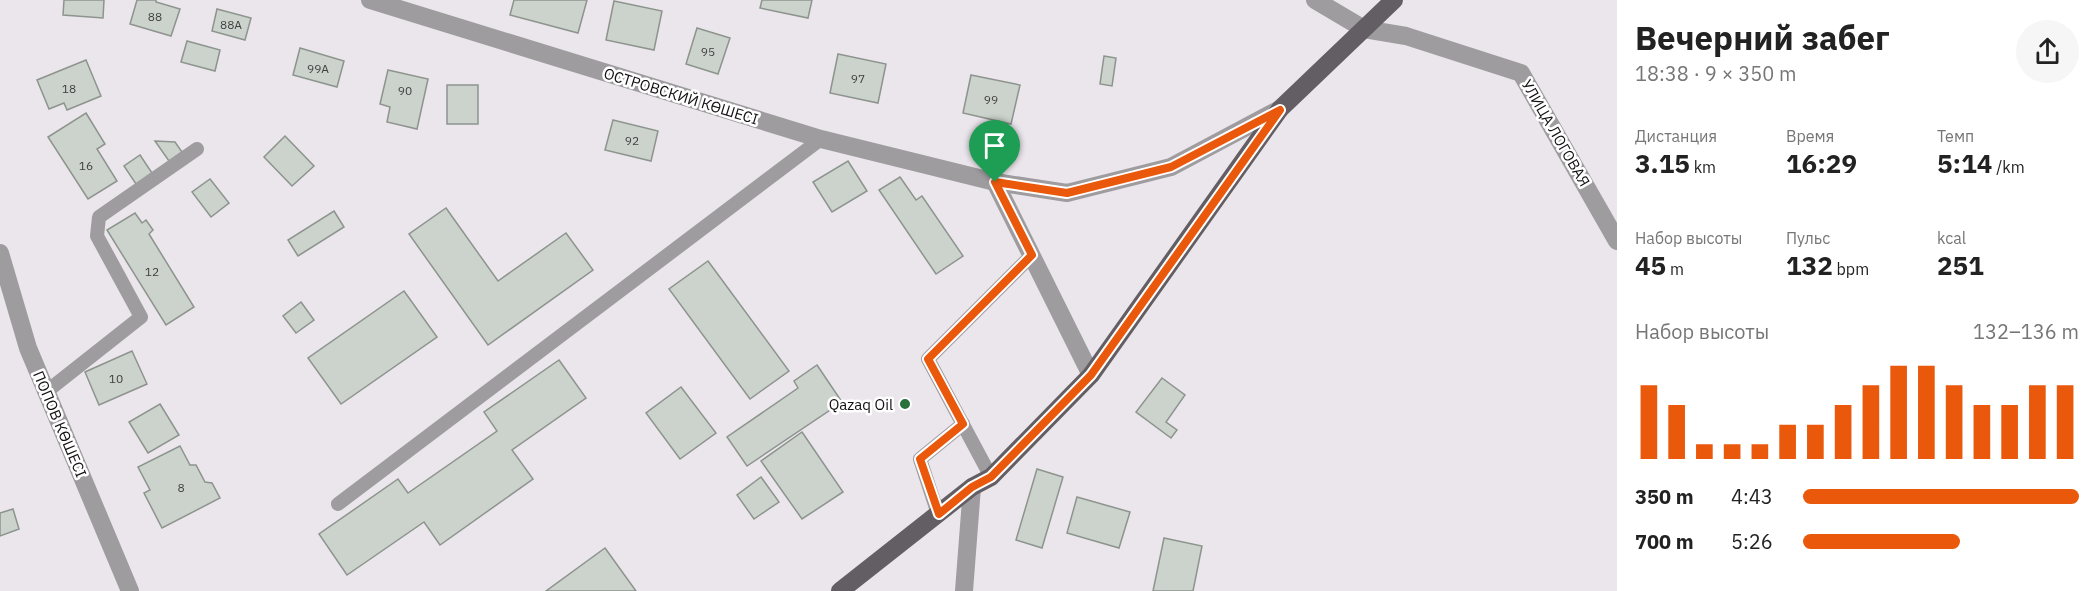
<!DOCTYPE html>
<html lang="ru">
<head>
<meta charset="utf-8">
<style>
  :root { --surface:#fff; --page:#f6f6f6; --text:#222; --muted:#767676; --accent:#ea580c }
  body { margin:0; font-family:"IBM Plex Sans",sans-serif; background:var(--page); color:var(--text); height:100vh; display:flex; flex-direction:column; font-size:22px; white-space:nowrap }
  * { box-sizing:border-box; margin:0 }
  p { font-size:20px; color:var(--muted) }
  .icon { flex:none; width:33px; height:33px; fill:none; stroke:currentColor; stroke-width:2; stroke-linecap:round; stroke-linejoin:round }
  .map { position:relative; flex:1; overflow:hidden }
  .drawer { display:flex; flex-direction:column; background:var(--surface); width:480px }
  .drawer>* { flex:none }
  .pin { position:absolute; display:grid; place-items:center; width:51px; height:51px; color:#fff; margin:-62px -26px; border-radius:50% 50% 50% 0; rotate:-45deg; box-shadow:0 0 6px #0007 }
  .pin .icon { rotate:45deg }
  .round { display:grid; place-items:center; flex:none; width:63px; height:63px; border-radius:32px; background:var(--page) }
  .summary { display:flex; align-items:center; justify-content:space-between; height:102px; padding:0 18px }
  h1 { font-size:33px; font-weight:700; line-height:45px }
  .stats { display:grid; grid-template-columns:repeat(3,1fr); gap:9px; height:102px; padding:6px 18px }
  .stats div { display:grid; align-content:center }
  .stats b { font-size:26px; font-weight:700 }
  .stats small { font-size:16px; font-weight:400 }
  .stats p { font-size:16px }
  .chart { height:168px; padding:12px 18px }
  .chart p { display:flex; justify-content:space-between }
  .chart svg { width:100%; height:108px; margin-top:6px; stroke:var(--accent); stroke-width:6 }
  ul { padding:0 18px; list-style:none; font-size:20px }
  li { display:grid; grid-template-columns:96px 72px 1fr; align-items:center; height:45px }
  li i { height:15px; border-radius:8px; background:var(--accent) }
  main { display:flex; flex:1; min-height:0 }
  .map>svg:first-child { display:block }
  .building { fill:#ccd3cd; stroke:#8d948e; stroke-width:1.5 }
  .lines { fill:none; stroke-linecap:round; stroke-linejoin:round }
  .service { stroke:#9e9c9f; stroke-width:14 }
  .minor { stroke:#9e9c9f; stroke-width:18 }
  .primary { stroke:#625e63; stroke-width:18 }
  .route-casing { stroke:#fff; stroke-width:12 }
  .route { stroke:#ea580c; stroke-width:8 }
  .poi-dot { fill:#28703c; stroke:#fff; stroke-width:2 }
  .labels { text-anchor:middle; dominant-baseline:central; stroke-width:5; stroke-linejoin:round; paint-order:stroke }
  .number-label { font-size:12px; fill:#404040 }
  .street-label { font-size:15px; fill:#110f11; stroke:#fff }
  .poi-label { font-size:15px; fill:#110f11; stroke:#fff; text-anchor:end }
</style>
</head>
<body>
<main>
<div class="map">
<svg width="1617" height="591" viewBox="0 0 1617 591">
  <rect width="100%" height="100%" fill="#ebe5ec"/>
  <!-- building -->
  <g class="building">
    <polygon points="64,0 104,0 103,18 63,15"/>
    <polygon points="137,0 156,0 156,2 180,9 171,36 130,24"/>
    <polygon points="514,0 587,0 578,33 510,15"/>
    <polygon points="762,0 812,0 808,18 760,8"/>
    <polygon points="614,1 662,11 654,50 606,40"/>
    <polygon points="217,9 251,18 245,40 212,31"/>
    <polygon points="697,28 730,38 718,74 686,64"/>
    <polygon points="187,41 220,50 215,71 181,62"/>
    <polygon points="300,48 344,61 337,87 293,75"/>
    <polygon points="838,54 886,64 878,103 830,93"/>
    <polygon points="1104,56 1116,58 1112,86 1100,84"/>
    <polygon points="86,60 101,96 67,110 64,103 49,109 37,80"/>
    <polygon points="388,70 428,79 417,129 387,122 390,107 380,104"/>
    <polygon points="971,75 1020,85 1011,124 963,113"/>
    <rect x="447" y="85" width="31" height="39"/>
    <polygon points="86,113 105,144 97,149 117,181 88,199 48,137"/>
    <polygon points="613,120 658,131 651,161 605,150"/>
    <polygon points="285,136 314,166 292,186 264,157"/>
    <polygon points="155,141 175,142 182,152 169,161"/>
    <polygon points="140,155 152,173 136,184 124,166"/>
    <polygon points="848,161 867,191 832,212 813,182"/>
    <polygon points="900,177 916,200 922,196 963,256 936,274 879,190"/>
    <polygon points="210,179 229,203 211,217 192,192"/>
    <polygon points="446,208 498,281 566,233 593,270 488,345 409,234"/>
    <polygon points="334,211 344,227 298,256 288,240"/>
    <polygon points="135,213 142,223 146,220 153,230 149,234 194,307 166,325 107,230"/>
    <polygon points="708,261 789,371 750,399 669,289"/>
    <polygon points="404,291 437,337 341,404 308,358"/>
    <polygon points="301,302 314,320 296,333 283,316"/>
    <polygon points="132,351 147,384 99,405 85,372"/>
    <polygon points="559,360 586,398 512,450 533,479 440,545 424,522 347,575 319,534 398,479 408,493 497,431 484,412"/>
    <polygon points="817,365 842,402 747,466 727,437 798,388 794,381"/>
    <polygon points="1162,378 1185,395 1166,422 1177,430 1171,438 1136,412"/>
    <polygon points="681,387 716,433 680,459 646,413"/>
    <polygon points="160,404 179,435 148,453 129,422"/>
    <polygon points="802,432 843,492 802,519 761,461"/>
    <polygon points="180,446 190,465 196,465 205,482 212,483 220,498 162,528 144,493 150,490 138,467"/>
    <polygon points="1037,469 1063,477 1042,548 1016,540"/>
    <polygon points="761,477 779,502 754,519 737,495"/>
    <polygon points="1077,497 1130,512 1119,548 1067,533"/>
    <polygon points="13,509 19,529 0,536 0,513"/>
    <polygon points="1164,538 1202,546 1193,591 1153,591"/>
    <polygon points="605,548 636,591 546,591"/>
  </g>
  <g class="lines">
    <!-- service -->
    <g class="service">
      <polyline points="46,392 141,317 97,236 99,217 197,149"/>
      <polyline points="991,477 928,359 1032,255"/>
      <polyline points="338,504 821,139"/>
      <polyline points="938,514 920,459 963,424"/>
    </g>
    <!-- minor -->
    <g class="minor">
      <polyline points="370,0 821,139 995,182 1067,193 1171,167 1280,109"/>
      <polyline points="1315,0 1364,29 1406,36 1521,73 1617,241"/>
      <polyline points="995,182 1091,375"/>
      <polyline points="0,253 28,348 130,591"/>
      <polyline points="964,591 972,487"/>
    </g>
    <!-- primary -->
    <polyline class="primary" points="840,591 972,487 991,477 1091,375 1280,109 1394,0"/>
  </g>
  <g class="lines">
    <!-- route casing -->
    <g class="route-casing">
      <polygon id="route" points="1280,110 1091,375 991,477 972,487 939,514 920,459 963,424 928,359 1032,255 995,182 1067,193 1171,167"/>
    </g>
    <!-- route -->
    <use href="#route" class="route"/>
  </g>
  <!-- markers -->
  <circle class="poi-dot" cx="905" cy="404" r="6"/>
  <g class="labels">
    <!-- number labels -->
    <g class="number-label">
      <text x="155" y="16">88</text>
      <text x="231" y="24">88А</text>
      <text x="708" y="51">95</text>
      <text x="318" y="68">99А</text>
      <text x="858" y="78">97</text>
      <text x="69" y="88">18</text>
      <text x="405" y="90">90</text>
      <text x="991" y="99">99</text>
      <text x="632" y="140">92</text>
      <text x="86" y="165">16</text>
      <text x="152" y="271">12</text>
      <text x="116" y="378">10</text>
      <text x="181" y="487">8</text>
    </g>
    <!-- street labels -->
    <g class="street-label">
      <text transform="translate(681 96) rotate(17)">ОСТРОВСКИЙ КӨШЕСІ</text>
      <text transform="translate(1556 133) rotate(60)">УЛИЦА ЛОГОВАЯ</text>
      <text transform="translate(60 424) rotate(67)">ПОПОВ КӨШЕСІ</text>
    </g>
    <!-- poi labels -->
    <g class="poi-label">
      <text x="893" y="404">Qazaq Oil</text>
    </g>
  </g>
</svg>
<div class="pin" style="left:995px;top:182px;background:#1e9e55"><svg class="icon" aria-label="arrive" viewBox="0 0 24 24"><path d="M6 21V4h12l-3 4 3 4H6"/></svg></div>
</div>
<section class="drawer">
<div class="summary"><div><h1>Вечерний забег</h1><p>18:38 · 9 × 350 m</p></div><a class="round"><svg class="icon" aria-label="share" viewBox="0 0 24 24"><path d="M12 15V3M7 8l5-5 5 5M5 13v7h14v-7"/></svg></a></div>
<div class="stats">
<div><p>Дистанция</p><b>3.15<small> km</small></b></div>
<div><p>Время</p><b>16:29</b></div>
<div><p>Темп</p><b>5:14<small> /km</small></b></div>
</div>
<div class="stats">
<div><p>Набор высоты</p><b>45<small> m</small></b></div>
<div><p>Пульс</p><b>132<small> bpm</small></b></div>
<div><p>kcal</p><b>251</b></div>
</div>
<div class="chart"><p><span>Набор высоты</span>132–136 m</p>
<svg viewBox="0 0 160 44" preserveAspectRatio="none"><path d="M5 44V14M15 44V22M25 44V38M35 44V38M45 44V38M55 44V30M65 44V30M75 44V22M85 44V14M95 44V6M105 44V6M115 44V14M125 44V22M135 44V22M145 44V14M155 44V14"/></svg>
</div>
<ul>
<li><b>350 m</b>4:43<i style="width:100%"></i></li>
<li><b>700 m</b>5:26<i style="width:57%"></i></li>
</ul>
</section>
</main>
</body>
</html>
